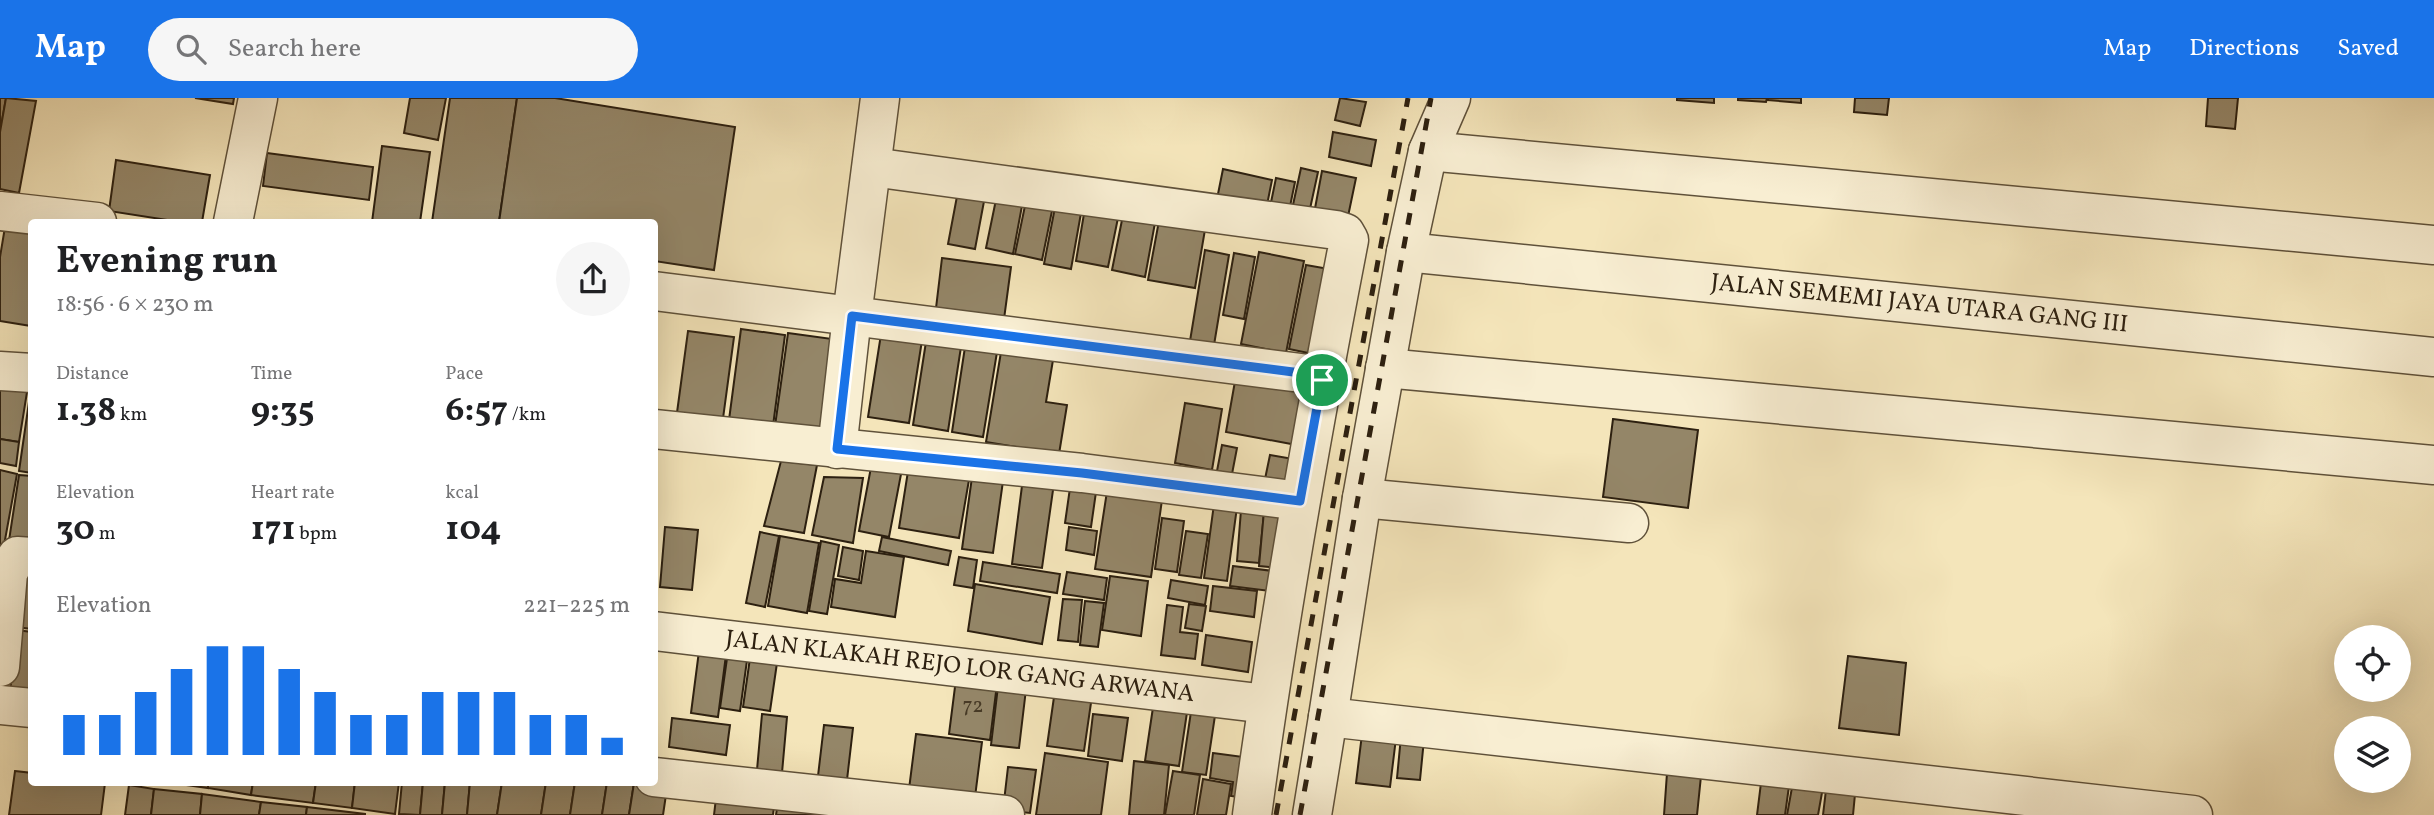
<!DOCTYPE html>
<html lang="en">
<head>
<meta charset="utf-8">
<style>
  :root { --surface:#fff; --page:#f6f6f6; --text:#202124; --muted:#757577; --accent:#1a73e8 }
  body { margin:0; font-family:Vollkorn,serif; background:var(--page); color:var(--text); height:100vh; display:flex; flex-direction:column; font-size:26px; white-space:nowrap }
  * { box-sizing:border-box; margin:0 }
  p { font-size:23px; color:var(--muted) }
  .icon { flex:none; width:38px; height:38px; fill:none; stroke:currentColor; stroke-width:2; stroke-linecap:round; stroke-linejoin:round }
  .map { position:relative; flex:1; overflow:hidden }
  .panel { position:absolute; left:28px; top:121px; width:630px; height:567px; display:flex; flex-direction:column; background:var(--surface); border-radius:7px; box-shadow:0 7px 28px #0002 }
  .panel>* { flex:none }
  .buttons { position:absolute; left:2334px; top:527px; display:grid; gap:14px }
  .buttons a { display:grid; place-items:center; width:77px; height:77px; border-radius:50%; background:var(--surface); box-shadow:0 7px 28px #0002; font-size:35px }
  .pin { position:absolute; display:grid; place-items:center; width:60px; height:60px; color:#fff; margin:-30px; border:4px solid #fff; border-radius:50%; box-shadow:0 2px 7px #0007 }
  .round { display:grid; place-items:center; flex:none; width:74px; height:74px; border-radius:37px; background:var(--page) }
  .summary { display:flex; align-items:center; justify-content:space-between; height:119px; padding:0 28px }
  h1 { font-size:38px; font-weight:700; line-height:52px }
  .stats { display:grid; grid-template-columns:repeat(3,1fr); gap:10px; height:119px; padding:7px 28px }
  .stats div { display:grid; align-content:center }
  .stats b { font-size:35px; font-weight:700 }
  .stats small { font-size:19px; font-weight:400 }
  .stats p { font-size:19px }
  .chart { height:196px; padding:14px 28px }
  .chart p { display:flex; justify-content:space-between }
  .chart svg { width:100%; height:126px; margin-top:7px; stroke:var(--accent); stroke-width:6 }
  header { display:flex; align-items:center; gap:42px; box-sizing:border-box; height:98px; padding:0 35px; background:var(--accent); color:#fff }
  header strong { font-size:33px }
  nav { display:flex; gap:38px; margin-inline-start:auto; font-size:24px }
  .search { width:490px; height:63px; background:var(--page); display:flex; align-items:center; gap:18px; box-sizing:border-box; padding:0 24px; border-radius:38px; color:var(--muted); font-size:26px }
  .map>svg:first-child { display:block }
  .building { fill:#948668; stroke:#2d2010; stroke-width:2 }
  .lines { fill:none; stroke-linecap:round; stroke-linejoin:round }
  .minor-casing { stroke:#5f513a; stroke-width:41 }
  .minor { stroke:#f8eed2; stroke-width:38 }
  .rail { stroke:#2d2010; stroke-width:5; stroke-dasharray:12 12; stroke-linecap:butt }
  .route-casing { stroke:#fff; stroke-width:14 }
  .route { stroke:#1a73e8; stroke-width:9 }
  .labels { text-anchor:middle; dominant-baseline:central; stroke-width:6; stroke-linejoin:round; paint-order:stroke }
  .number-label { font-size:21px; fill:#473a26 }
  .street-label { font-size:24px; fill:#2d2010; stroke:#f8eed2 }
</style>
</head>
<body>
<header>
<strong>Map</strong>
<div class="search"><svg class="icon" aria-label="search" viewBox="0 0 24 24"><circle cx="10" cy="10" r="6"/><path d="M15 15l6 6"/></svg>Search here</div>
<nav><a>Map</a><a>Directions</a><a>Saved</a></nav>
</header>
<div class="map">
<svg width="2434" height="717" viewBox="0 0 2434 717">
  <rect width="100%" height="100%" fill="#f4e5ba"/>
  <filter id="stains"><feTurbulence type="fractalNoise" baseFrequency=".00286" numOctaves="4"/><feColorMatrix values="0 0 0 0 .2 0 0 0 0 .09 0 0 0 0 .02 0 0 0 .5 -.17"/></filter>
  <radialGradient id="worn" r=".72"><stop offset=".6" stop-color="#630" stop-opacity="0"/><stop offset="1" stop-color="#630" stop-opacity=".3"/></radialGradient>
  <!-- building -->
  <g class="building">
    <polygon points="0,0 6,0 0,34"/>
    <polygon points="6,0 36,3 19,95 0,91 0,34"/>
    <polygon points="195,0 234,0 233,6"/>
    <polygon points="410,0 446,0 438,42 404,35"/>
    <polygon points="450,0 517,0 499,124 432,124"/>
    <polygon points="517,0 555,0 735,29 714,172 654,163 654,124 499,124"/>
    <polygon points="1340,0 1366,4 1360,28 1335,22"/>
    <polygon points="1677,0 1714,0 1714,5 1677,2"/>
    <polygon points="1738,0 1767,0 1766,4 1738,2"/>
    <polygon points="1768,0 1801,0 1801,5 1768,2"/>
    <polygon points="1855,0 1889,0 1887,17 1854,14"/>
    <polygon points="2208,0 2238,0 2235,31 2206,28"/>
    <polygon points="1333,34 1376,42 1371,68 1329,59"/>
    <polygon points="382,48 430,54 420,124 372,124"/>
    <polygon points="267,55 373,69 369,102 263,88"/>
    <polygon points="116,62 210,77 202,124 180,124 109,113"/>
    <polygon points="1301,70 1318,74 1308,120 1291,116"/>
    <polygon points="1223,71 1272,82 1264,122 1215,111"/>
    <polygon points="1322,73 1356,80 1346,128 1313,121"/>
    <polygon points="1276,80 1295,84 1287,123 1268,119"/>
    <polygon points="998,92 1024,97 1013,156 986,150"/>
    <polygon points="958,93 985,98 975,151 948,146"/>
    <polygon points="1027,98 1054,103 1042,162 1015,156"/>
    <polygon points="1057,99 1083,104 1071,171 1044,166"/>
    <polygon points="1086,104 1120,110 1108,169 1076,163"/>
    <polygon points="1125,107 1157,114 1145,179 1112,172"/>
    <polygon points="1161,112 1207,120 1195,190 1148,182"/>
    <polygon points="6,123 32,128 31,228 0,223 0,159"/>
    <polygon points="1205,152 1229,157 1214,247 1190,243"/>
    <polygon points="1259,154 1304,163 1286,255 1241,246"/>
    <polygon points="1234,155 1255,159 1244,221 1223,217"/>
    <polygon points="942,160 1011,169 1002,236 934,227"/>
    <polygon points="1306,167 1329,171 1313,256 1289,251"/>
    <polygon points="882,230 923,236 909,325 868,319"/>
    <polygon points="741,231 785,237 771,343 727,337"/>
    <polygon points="928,231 963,236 948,333 913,327"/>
    <polygon points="688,233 734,239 722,328 676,322"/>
    <polygon points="788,235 847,243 832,350 773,342"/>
    <polygon points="967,236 999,242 983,339 952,334"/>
    <polygon points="1003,242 1055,250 1046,304 1067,307 1059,356 986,344"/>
    <polygon points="1237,272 1313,286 1302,348 1226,334"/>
    <polygon points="0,289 27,294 19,344 0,341"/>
    <polygon points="31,290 32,290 32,375 19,373"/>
    <polygon points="1185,305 1222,311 1212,372 1175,365"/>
    <polygon points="1613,321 1698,332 1688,410 1603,399"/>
    <polygon points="0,341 19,344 16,368 0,365"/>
    <polygon points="1222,347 1237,350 1232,376 1217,373"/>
    <polygon points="1270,357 1299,362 1295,387 1265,381"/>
    <polygon points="781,363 817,367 804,435 764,428"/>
    <polygon points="872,364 902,371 889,439 859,433"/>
    <polygon points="909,367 970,376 959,440 899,430"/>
    <polygon points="0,372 17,376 3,453 0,452"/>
    <polygon points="19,377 32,378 32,451 8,449"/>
    <polygon points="824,379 863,380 853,445 812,437"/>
    <polygon points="972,379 1003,383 993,455 962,451"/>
    <polygon points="1023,380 1054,385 1042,470 1012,466"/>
    <polygon points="1071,383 1097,387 1091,429 1065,425"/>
    <polygon points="1108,387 1163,395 1151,479 1095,471"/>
    <polygon points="1214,406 1237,409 1227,483 1204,480"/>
    <polygon points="1241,412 1264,415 1259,465 1237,463"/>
    <polygon points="1264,413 1294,416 1288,471 1259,468"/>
    <polygon points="1162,420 1184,423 1177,474 1155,471"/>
    <polygon points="665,429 698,432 692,492 660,489"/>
    <polygon points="1069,429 1097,433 1094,457 1066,452"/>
    <polygon points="1186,433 1208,436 1201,480 1179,477"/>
    <polygon points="760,434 779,438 765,509 746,505"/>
    <polygon points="780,438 819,445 807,515 768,508"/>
    <polygon points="882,439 951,453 948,467 879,453"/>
    <polygon points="821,443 839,447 827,516 809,513"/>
    <polygon points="843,449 863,453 859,482 838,478"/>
    <polygon points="866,453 904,459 895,519 831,509 835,481 861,485"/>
    <polygon points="959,459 977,462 973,490 954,487"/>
    <polygon points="23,462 32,463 32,531 16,529"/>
    <polygon points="983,464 1060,476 1057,495 980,483"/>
    <polygon points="1233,468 1281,474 1279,494 1230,488"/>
    <polygon points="1067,474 1107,480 1104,502 1063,496"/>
    <polygon points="1110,478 1148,483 1141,538 1102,532"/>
    <polygon points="1171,482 1208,488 1205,507 1168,500"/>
    <polygon points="975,486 1050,499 1042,546 968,533"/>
    <polygon points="1213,488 1257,493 1254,519 1210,513"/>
    <polygon points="1063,501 1082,502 1078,544 1058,542"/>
    <polygon points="1085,503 1104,505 1098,549 1080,547"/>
    <polygon points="1189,506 1206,508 1202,533 1185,530"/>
    <polygon points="1167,507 1183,509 1180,534 1198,536 1195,561 1161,557"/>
    <polygon points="16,532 32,534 32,608 9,606"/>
    <polygon points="1206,537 1252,544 1248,574 1202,567"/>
    <polygon points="729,546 749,548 740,613 720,610"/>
    <polygon points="699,553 726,557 718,619 691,615"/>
    <polygon points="751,553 778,558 770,613 743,609"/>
    <polygon points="1848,558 1906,565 1899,637 1839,630"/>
    <polygon points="957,573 998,578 990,642 949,636"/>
    <polygon points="999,580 1027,583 1019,650 991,647"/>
    <polygon points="1055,592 1092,598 1084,653 1047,648"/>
    <polygon points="1155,596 1189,601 1179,668 1145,663"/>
    <polygon points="1192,607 1216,611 1206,677 1182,674"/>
    <polygon points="762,616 787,619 781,686 756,683"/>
    <polygon points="1093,616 1128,620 1122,663 1088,658"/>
    <polygon points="672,620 730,627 726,657 669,649"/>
    <polygon points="824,627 853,630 845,699 816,695"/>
    <polygon points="1363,628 1397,632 1390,689 1356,685"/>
    <polygon points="1402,628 1425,631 1420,682 1397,680"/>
    <polygon points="916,636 982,644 974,707 908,699"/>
    <polygon points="1045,655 1108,664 1101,717 1036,717"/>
    <polygon points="1213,655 1251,660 1245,700 1231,698 1233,684 1210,680"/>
    <polygon points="1134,663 1169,667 1164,717 1129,717"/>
    <polygon points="1008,669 1036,672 1030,715 1003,712"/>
    <polygon points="15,673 32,675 32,684 105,685 101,717 9,717"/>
    <polygon points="1173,673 1200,677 1194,717 1165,717"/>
    <polygon points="1795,673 1825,678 1818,717 1787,717"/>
    <polygon points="1667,675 1701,678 1697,717 1664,717"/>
    <polygon points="1762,677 1790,681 1785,717 1757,717"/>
    <polygon points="1203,681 1231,686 1226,717 1197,717"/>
    <polygon points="165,684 208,684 208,690"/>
    <polygon points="208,684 253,684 251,697 208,690"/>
    <polygon points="253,684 316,684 313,705 251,697"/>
    <polygon points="316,684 355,684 352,710 313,705"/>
    <polygon points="355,684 399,684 395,716 352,710"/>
    <polygon points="402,684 423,684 420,717 399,716"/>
    <polygon points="423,684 445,684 442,717 420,717"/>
    <polygon points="445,684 470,684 467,717 442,717"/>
    <polygon points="470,684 502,684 497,717 467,717"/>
    <polygon points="502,684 546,684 541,717 497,717"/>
    <polygon points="546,684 575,684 570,717 541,717"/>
    <polygon points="575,684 607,684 602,717 570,717"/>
    <polygon points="607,684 634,685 629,717 602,717"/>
    <polygon points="634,685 667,690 663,717 629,717"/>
    <polygon points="129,687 154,691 151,717 125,717"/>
    <polygon points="154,691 202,696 200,717 151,717"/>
    <polygon points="717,692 775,699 773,717 714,717"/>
    <polygon points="1826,692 1855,696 1853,717 1823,717"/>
    <polygon points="202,696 261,704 259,717 200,717"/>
    <polygon points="779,697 829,717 776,717"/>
    <polygon points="261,704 307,709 306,717 259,717"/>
    <polygon points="307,709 365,716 365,717 306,717"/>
  </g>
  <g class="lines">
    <!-- minor casing -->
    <g class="minor-casing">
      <g id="minor">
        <polyline points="1451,0 1428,53 1406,154 1362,400 1328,619 2193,717"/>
        <polyline points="1428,53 2434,147"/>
        <path d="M872,69L1336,132L1345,135L1349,142C1312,333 1278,524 1252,717"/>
        <polyline points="0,113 97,124"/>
        <polyline points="233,124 258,0"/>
        <path id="s1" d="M1406,154L2434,259"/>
        <polyline points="654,193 1301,275 1322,282"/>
        <polyline points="1385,270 2434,367"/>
        <polyline points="0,273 32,275"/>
        <polyline points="654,331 1082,375 1300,403"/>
        <polyline points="837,351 852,218 880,0"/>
        <polyline points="1362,400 1629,425"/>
        <path id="s2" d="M654,533L1267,606"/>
        <polyline points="0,569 8,475 17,458 32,459"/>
        <polyline points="0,607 32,610"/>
        <polyline points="654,679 1005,717"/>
        <polyline points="1312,717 1328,619"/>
      </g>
    </g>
    <!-- minor -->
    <use href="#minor" class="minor"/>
    <!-- rail -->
    <g class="rail">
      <polyline points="1276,717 1408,0"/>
      <polyline points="1300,717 1431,0"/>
    </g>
  </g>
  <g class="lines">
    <!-- route casing -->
    <g class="route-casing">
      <polygon id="route" points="852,218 1301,275 1322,282 1300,403 1082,375 837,351"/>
    </g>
    <!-- route -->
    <use href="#route" class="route"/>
  </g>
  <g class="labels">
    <!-- number labels -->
    <g class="number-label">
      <text x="973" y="608">72</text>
    </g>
    <!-- street labels -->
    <g class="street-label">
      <text stroke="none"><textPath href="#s1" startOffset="516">JALAN SEMEMI JAYA UTARA GANG III</textPath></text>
      <text stroke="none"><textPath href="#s2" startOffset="308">JALAN KLAKAH REJO LOR GANG ARWANA</textPath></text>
    </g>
  </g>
  <rect width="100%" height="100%" filter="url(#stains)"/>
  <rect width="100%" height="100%" fill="url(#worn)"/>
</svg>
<div class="buttons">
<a><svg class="icon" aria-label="locate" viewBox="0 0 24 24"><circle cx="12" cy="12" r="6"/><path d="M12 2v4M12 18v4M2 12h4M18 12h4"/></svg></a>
<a><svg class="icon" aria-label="layers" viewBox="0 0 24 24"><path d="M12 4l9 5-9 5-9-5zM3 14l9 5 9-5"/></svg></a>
</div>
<div class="pin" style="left:1322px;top:282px;background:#1e9e55"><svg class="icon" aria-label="arrive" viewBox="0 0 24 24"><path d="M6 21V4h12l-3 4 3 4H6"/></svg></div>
<section class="panel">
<div class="summary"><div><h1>Evening run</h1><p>18:56 · 6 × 230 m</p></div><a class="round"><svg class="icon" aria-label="share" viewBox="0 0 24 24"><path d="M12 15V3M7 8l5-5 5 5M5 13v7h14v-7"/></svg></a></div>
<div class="stats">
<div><p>Distance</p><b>1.38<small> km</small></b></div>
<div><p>Time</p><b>9:35</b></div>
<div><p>Pace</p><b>6:57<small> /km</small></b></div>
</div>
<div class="stats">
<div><p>Elevation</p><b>30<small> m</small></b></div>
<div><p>Heart rate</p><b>171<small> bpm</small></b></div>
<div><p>kcal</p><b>104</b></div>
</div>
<div class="chart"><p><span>Elevation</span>221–225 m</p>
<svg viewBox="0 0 160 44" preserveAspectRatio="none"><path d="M5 44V30M15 44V30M25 44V22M35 44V14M45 44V6M55 44V6M65 44V14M75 44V22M85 44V30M95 44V30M105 44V22M115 44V22M125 44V22M135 44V30M145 44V30M155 44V38"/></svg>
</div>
</section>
</div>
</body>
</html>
